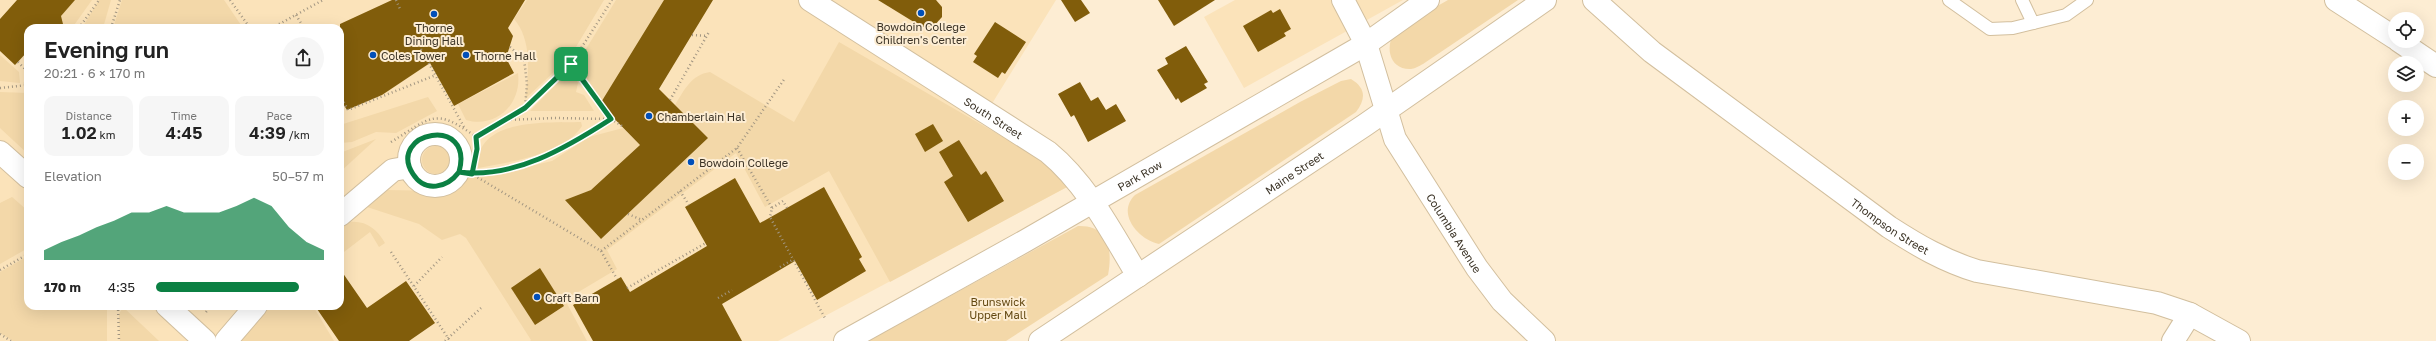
<!DOCTYPE html>
<html lang="en">
<head>
<meta charset="utf-8">
<style>
  :root { --surface:#fff; --page:#f6f6f6; --text:#222; --muted:#767676; --accent:#0b8043 }
  body { margin:0; font-family:"Golos Text",sans-serif; background:var(--page); color:var(--text); height:100vh; display:flex; flex-direction:column; font-size:15px; white-space:nowrap }
  * { box-sizing:border-box; margin:0 }
  p { font-size:13px; color:var(--muted) }
  .icon { flex:none; width:22px; height:22px; fill:none; stroke:currentColor; stroke-width:2; stroke-linecap:round; stroke-linejoin:round }
  .map { position:relative; flex:1; overflow:hidden }
  .drawer { position:absolute; left:24px; top:24px; width:320px; height:286px; display:flex; flex-direction:column; background:var(--surface); border-radius:12px; box-shadow:0 4px 16px #0002 }
  .drawer>* { flex:none }
  .tools { position:absolute; left:2388px; top:12px; display:grid; gap:8px }
  .tools a { display:grid; place-items:center; width:36px; height:36px; border-radius:50%; background:var(--surface); box-shadow:0 4px 16px #0002; font-size:20px }
  .pin { position:absolute; display:grid; place-items:center; width:34px; height:34px; color:#fff; margin:-17px; border-radius:8px; box-shadow:0 2px 6px #0006 }
  .round { display:grid; place-items:center; flex:none; width:42px; height:42px; border-radius:21px; background:var(--page) }
  .headline { display:flex; align-items:center; justify-content:space-between; height:68px; padding:0 20px }
  h1 { font-size:22px; font-weight:600; line-height:30px }
  .metrics { display:grid; grid-template-columns:repeat(3,1fr); gap:6px; height:68px; padding:4px 20px }
  .metrics div { display:grid; align-content:center; border-radius:10px; background:var(--page); text-align:center }
  .metrics b { font-size:17px; font-weight:600 }
  .metrics small { font-size:11px; font-weight:400 }
  .metrics p { font-size:11px }
  .chart { height:112px; padding:8px 20px }
  .chart p { display:flex; justify-content:space-between }
  .chart svg { width:100%; height:72px; margin-top:4px; fill:var(--accent); opacity:.7 }
  ul { padding:0 20px; list-style:none; font-size:13px }
  li { display:grid; grid-template-columns:64px 48px 1fr; align-items:center; height:30px }
  li i { height:10px; border-radius:5px; background:var(--accent) }
  .map>svg:first-child { display:block }
  .built { fill:#fbe3ba; fill-rule:evenodd }
  .green { fill:#f3d8a9 }
  .building { fill:#815d0b }
  .lines { fill:none; stroke-linecap:round; stroke-linejoin:round }
  .service-casing { stroke:#d2bf9e; stroke-width:14 }
  .minor-casing { stroke:#d2bf9e; stroke-width:24 }
  .tertiary-casing { stroke:#d2bf9e; stroke-width:24 }
  .path { stroke:#a29682; stroke-width:2.5; stroke-dasharray:1 3; stroke-linecap:butt }
  .service { stroke:#fff; stroke-width:12 }
  .minor { stroke:#fff; stroke-width:22 }
  .tertiary { stroke:#fff; stroke-width:22 }
  .route-casing { stroke:#fff; stroke-width:8 }
  .route { stroke:#0b8043; stroke-width:5 }
  .poi-dot { fill:#014fb9; stroke:#fdedd3; stroke-width:1.5 }
  .labels { text-anchor:middle; dominant-baseline:central; stroke-width:4; stroke-linejoin:round; paint-order:stroke }
  .poi-label { font-size:11px; fill:#3b3326; stroke:#fdedd3; text-anchor:start }
  .street-label { font-size:11px; fill:#3b3326; stroke:#fdedd3 }
  .park-label { font-size:11px; fill:#634812; stroke:#fdedd3 }
</style>
</head>
<body>
<div class="map">
<svg width="2436" height="341" viewBox="0 0 2436 341">
  <rect width="100%" height="100%" fill="#fdedd3"/>
  <!-- built -->
  <g class="built">
    <path d="M0,0H1056L980,123L1029,152L1063,179L1067,187L778,341H0ZM28,28H340V306H28Z"/>
    <polygon points="1235,0 1403,0 1244,88 1204,17"/>
  </g>
  <!-- green -->
  <g class="green">
    <polygon points="75,0 92,0 72,28 63,28 59,18"/>
    <polygon points="99,0 111,0 103,28 82,28"/>
    <polygon points="122,0 224,0 243,28 113,28"/>
    <path d="M527,0H604L570,57L525,99C529,74 532,39 514,19Z"/>
    <polygon points="616,0 664,0 662,10 602,101 590,87 578,62"/>
    <path d="M1448,0H1518L1423,64C1419,66 1414,69 1411,69C1388,70 1384,44 1397,29Z"/>
    <path d="M839,42L1029,152L1055,171L1067,187L890,282L829,171L765,207L736,153L607,250L617,269L565,300L587,341H530L531,340L466,238L460,234L442,240L419,224L364,206L385,190L448,191L454,187L464,175L484,177L552,161L589,137L623,128L640,145L599,183L602,186L565,200L601,239L708,138L675,105C685,89 691,75 710,72L794,122Z"/>
    <polygon points="0,55 19,72 20,83 0,81"/>
    <polygon points="570,70 578,83 576,92 584,95 594,111 530,111"/>
    <path d="M518,73C522,104 496,129 466,120L458,104Z"/>
    <path d="M1351,79C1366,88 1366,99 1356,112L1159,244C1138,240 1116,213 1135,195L1300,102L1341,81Z"/>
    <polygon points="0,92 28,93 28,154 0,128"/>
    <polygon points="428,97 437,111 396,133 376,132 352,142 340,143 340,125"/>
    <path d="M581,122L582,126C564,155 509,162 478,168C474,117 549,123 581,122Z"/>
    <polygon points="376,139 340,172 340,153"/>
    <circle cx="436" cy="160" r="14"/>
    <polygon points="12,197 28,211 28,248 0,264 0,203"/>
    <path d="M349,222C366,220 377,229 385,243L379,247L370,232L340,255V226Z"/>
    <path d="M1078,226C1108,225 1113,249 1108,275L1006,341H868Z"/>
    <polygon points="28,256 28,306 107,306 107,341 13,341 0,333 0,272"/>
    <polygon points="268,306 313,306 334,341 238,341"/>
    <polygon points="123,307 159,341 120,341 119,314"/>
  </g>
  <!-- building -->
  <g class="building">
    <polygon points="17,0 75,0 61,16 64,28 28,28 28,51 15,65 0,51 0,19"/>
    <polygon points="392,0 525,0 508,28 513,36 506,58 514,73 454,106 430,63 382,95 347,110 340,99 340,24"/>
    <polygon points="664,0 713,0 659,89 708,138 601,239 565,200 591,190 640,145 600,104"/>
    <polygon points="878,0 936,0 942,7 942,17 933,27 922,27"/>
    <polygon points="1061,0 1081,0 1090,13 1075,22"/>
    <polygon points="1158,0 1215,0 1174,26"/>
    <polygon points="1280,9 1291,29 1284,33 1286,36 1258,52 1243,26 1271,10 1273,13"/>
    <polygon points="995,22 1026,42 1005,74 1002,72 998,78 973,62 977,56 974,54"/>
    <polygon points="1186,46 1208,82 1204,84 1207,88 1181,103 1178,98 1176,100 1157,70 1168,64 1165,58"/>
    <polygon points="1080,82 1091,101 1098,97 1106,110 1116,104 1126,121 1088,142 1074,115 1071,117 1058,94"/>
    <polygon points="933,124 943,141 925,152 915,134"/>
    <polygon points="959,140 981,175 986,171 1004,201 968,222 944,182 953,176 939,152"/>
    <polygon points="735,178 760,223 824,187 862,257 859,259 866,271 817,300 795,261 722,304 742,341 593,341 573,305 621,277 630,292 707,246 685,207"/>
    <polygon points="540,268 564,306 535,325 511,288"/>
    <polygon points="340,269 367,308 406,281 435,323 409,341 339,341 315,306 340,306"/>
  </g>
  <g class="lines">
    <!-- service casing -->
    <g class="service-casing">
      <g id="service">
        <polyline points="1949,0 1990,29 2013,28 2066,15 2087,0"/>
        <polyline points="2022,0 2033,23"/>
      </g>
    </g>
    <!-- minor casing -->
    <g class="minor-casing">
      <g id="minor">
        <path id="s1" d="M810,0L1048,152C1087,184 1112,233 1138,276"/>
        <path id="s2" d="M1343,0L1366,44L1395,139L1477,268L1502,301L1544,341"/>
        <path id="s3" d="M1594,0L1652,52L1889,227C1917,245 1944,261 1977,271L2157,303L2190,314L2239,341"/>
        <polyline points="2336,0 2395,38"/>
        <polyline points="2399,41 2436,66"/>
        <circle cx="435" cy="160" r="26"/>
        <polyline points="0,152 28,177"/>
        <polyline points="340,215 393,170 410,167"/>
        <polyline points="167,306 205,341"/>
        <polyline points="226,341 256,306"/>
        <path id="s4" d="M845,341L1025,241L1366,44L1428,0"/>
        <polyline points="2173,341 2190,314"/>
      </g>
    </g>
    <!-- tertiary casing -->
    <g class="tertiary-casing">
      <g id="tertiary">
        <path id="s5" d="M1040,341L1365,125L1545,0"/>
      </g>
    </g>
    <!-- path -->
    <g class="path">
      <polyline points="230,0 250,28"/>
      <polyline points="396,0 400,9"/>
      <polyline points="296,15 304,28"/>
      <polyline points="79,28 99,0"/>
      <polyline points="111,28 120,0"/>
      <polyline points="272,28 323,0"/>
      <polyline points="692,35 707,36"/>
      <polyline points="510,47 524,59 527,84 525,107"/>
      <polyline points="421,49 464,127"/>
      <polyline points="18,62 26,70 25,85"/>
      <polyline points="0,88 28,85"/>
      <polyline points="340,95 348,110 436,75"/>
      <polyline points="670,100 709,32"/>
      <polyline points="507,120 554,118 611,119 622,126"/>
      <polyline points="476,137 477,149 472,174 601,251 737,148 785,78"/>
      <path d="M391,142C431,118 434,106 476,137L525,108L571,64L612,0"/>
      <polyline points="737,148 772,208 770,217 826,320"/>
      <path d="M459,172C513,179 567,147 611,119L571,64"/>
      <polyline points="680,191 689,205"/>
      <polyline points="772,208 783,201 787,208"/>
      <polyline points="628,214 642,220"/>
      <polyline points="601,251 617,279"/>
      <polyline points="391,252 450,341"/>
      <polyline points="780,267 794,259"/>
      <polyline points="0,270 28,254"/>
      <polyline points="414,286 442,257"/>
      <polyline points="627,288 706,243"/>
      <polyline points="718,298 732,290"/>
      <polyline points="118,306 119,341"/>
      <polyline points="206,312 211,306"/>
      <polyline points="0,334 11,341"/>
      <polyline points="445,341 481,308"/>
    </g>
    <!-- service -->
    <use href="#service" class="service"/>
    <!-- minor -->
    <use href="#minor" class="minor"/>
    <!-- tertiary -->
    <use href="#tertiary" class="tertiary"/>
  </g>
  <g class="lines">
    <!-- route casing -->
    <g class="route-casing">
      <path id="route" d="M571,64L525,108L476,137L477,149L472,174L459,172C447,188 425,193 413,174C386,132 475,114 459,172C514,179 566,148 611,119L571,64"/>
    </g>
    <!-- route -->
    <use href="#route" class="route"/>
  </g>
  <!-- markers -->
  <g class="poi-dot">
    <circle cx="921" cy="13" r="4"/>
    <circle cx="434" cy="14" r="4"/>
    <circle cx="373" cy="55" r="4"/>
    <circle cx="466" cy="55" r="4"/>
    <circle cx="649" cy="116" r="4"/>
    <circle cx="691" cy="162" r="4"/>
    <circle cx="537" cy="297" r="4"/>
  </g>
  <g class="labels">
    <!-- poi labels -->
    <g class="poi-label">
      <text x="921" y="26" text-anchor="middle">Bowdoin College<tspan x="921" dy="13">Children's Center</tspan></text>
      <text x="434" y="27" text-anchor="middle">Thorne<tspan x="434" dy="13">Dining Hall</tspan></text>
      <text x="381" y="55">Coles Tower</text>
      <text x="474" y="55">Thorne Hall</text>
      <text x="657" y="116">Chamberlain Hal</text>
      <text x="699" y="162">Bowdoin College</text>
      <text x="545" y="297">Craft Barn</text>
    </g>
    <!-- street labels -->
    <g class="street-label">
      <text stroke="none"><textPath href="#s1" startOffset="218">South Street</textPath></text>
      <text stroke="none"><textPath href="#s5" startOffset="305">Maine Street</textPath></text>
      <text stroke="none"><textPath href="#s4" startOffset="338">Park Row</textPath></text>
      <text stroke="none"><textPath href="#s3" startOffset="373">Thompson Street</textPath></text>
      <text stroke="none"><textPath href="#s2" startOffset="260">Columbia Avenue</textPath></text>
    </g>
    <!-- park labels -->
    <g class="park-label">
      <text x="998" y="301">Brunswick<tspan x="998" dy="13">Upper Mall</tspan></text>
    </g>
  </g>
</svg>
<div class="tools">
<a><svg class="icon" aria-label="locate" viewBox="0 0 24 24"><circle cx="12" cy="12" r="6"/><path d="M12 2v4M12 18v4M2 12h4M18 12h4"/></svg></a>
<a><svg class="icon" aria-label="layers" viewBox="0 0 24 24"><path d="M12 4l9 5-9 5-9-5zM3 14l9 5 9-5"/></svg></a>
<a>+</a>
<a>−</a>
</div>
<div class="pin" style="left:571px;top:64px;background:#1e9e55"><svg class="icon" aria-label="arrive" viewBox="0 0 24 24"><path d="M6 21V4h12l-3 4 3 4H6"/></svg></div>
<section class="drawer">
<div class="headline"><div><h1>Evening run</h1><p>20:21 · 6 × 170 m</p></div><a class="round"><svg class="icon" aria-label="share" viewBox="0 0 24 24"><path d="M12 15V3M7 8l5-5 5 5M5 13v7h14v-7"/></svg></a></div>
<div class="metrics">
<div><p>Distance</p><b>1.02<small> km</small></b></div>
<div><p>Time</p><b>4:45</b></div>
<div><p>Pace</p><b>4:39<small> /km</small></b></div>
</div>
<div class="chart"><p><span>Elevation</span>50–57 m</p>
<svg viewBox="0 0 160 44" preserveAspectRatio="none"><path d="M0 44V38L10 33L20 29L30 24L40 20L50 15L60 15L70 11L80 15L90 15L100 15L110 11L120 6L130 11L140 24L150 33L160 38V44z"/></svg>
</div>
<ul>
<li><b>170 m</b>4:35<i style="width:85%"></i></li>
</ul>
</section>
</div>
</body>
</html>
